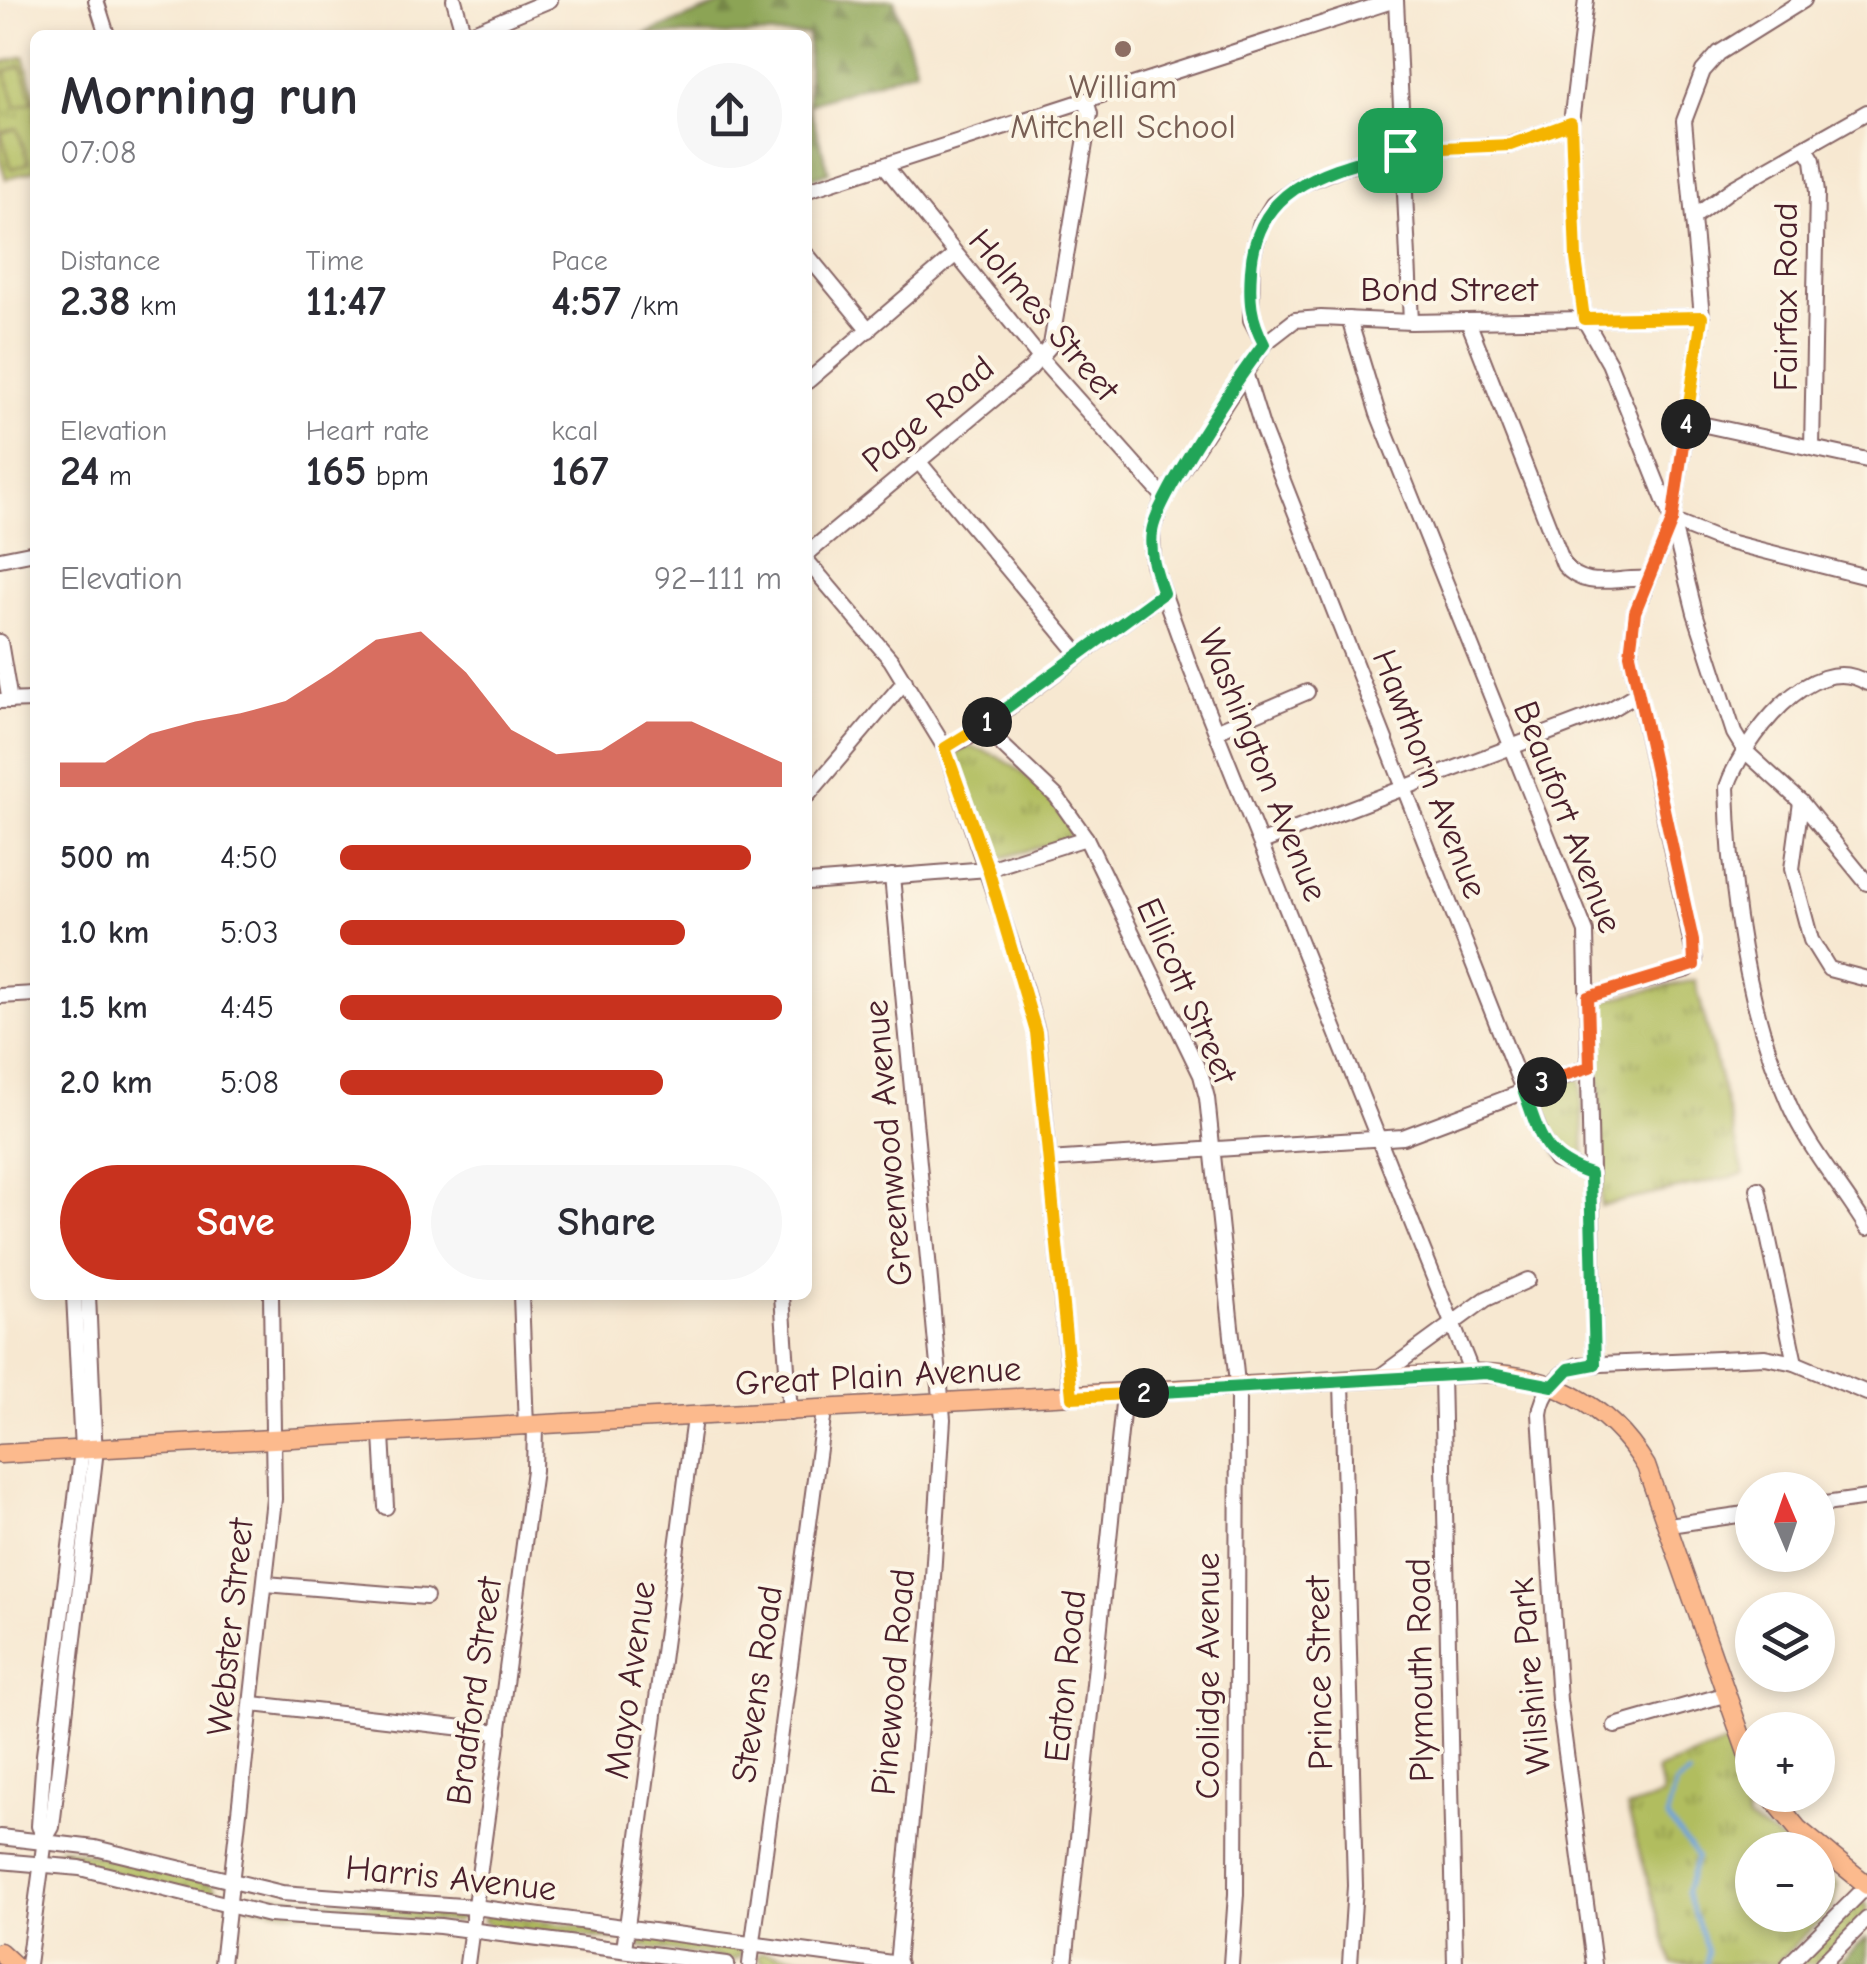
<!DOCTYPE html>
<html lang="en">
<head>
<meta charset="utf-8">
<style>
  :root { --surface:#fff; --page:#f7f7f7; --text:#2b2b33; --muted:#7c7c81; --accent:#c8321e }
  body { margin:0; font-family:"Comic Neue",sans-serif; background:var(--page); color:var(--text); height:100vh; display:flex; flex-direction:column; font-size:38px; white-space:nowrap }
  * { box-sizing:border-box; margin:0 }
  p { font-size:32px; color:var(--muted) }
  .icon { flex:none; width:55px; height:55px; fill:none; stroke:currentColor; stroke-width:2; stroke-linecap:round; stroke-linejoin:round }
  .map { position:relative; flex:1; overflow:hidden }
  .drawer { position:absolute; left:30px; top:30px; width:782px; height:1270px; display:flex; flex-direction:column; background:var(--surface); border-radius:15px; box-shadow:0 5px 15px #0003 }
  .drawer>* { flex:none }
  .needle { width:65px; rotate:358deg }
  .buttons { position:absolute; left:1735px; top:1472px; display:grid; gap:20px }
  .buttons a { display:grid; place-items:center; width:100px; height:100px; border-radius:50%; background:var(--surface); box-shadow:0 5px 15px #0003; font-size:50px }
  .pin { position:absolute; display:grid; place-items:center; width:85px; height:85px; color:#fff; margin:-42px; border-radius:20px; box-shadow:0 5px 15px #0006 }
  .km { position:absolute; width:50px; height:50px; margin:-25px; border-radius:50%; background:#222; color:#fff; font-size:28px; line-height:50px; text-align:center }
  .round { display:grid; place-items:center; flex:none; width:105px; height:105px; border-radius:52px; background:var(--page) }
  .summary { display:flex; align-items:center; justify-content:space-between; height:170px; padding:0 30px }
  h1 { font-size:55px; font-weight:800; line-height:75px }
  .metrics { display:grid; grid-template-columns:repeat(3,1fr); gap:15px; height:170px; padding:10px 30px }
  .metrics div { display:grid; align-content:center }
  .metrics b { font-size:42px; font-weight:800 }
  .metrics small { font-size:28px; font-weight:400 }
  .metrics p { font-size:28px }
  .chart { height:280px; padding:20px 30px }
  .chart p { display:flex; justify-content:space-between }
  .chart svg { width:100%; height:180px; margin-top:10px; fill:var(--accent); opacity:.7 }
  .action { display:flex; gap:20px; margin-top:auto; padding:20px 30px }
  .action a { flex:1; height:115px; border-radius:60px; background:var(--accent); color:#fff; font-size:40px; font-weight:800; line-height:115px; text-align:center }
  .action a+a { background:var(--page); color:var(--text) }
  ul { padding:0 30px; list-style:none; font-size:32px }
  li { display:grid; grid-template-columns:160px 120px 1fr; align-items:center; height:75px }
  li i { height:25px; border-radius:12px; background:var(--accent) }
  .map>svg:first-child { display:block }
  .grass { fill:url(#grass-dots); stroke:#7e6e44; stroke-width:2.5 }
  .forest { fill:url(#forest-firs); stroke:#6b6240; stroke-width:2.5 }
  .park { fill:url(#park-tufts); stroke:#7e6e44; stroke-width:2.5 }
  .garden { fill:#b1bd5e; stroke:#7e6e44; stroke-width:2.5 }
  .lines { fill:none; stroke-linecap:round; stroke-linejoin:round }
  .stream { stroke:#6da3db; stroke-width:4 }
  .minor-casing { stroke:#876565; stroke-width:18 }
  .major-casing { stroke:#876565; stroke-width:21 }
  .minor { stroke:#fff; stroke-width:14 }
  .major { stroke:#fcba8d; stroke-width:18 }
  .split-1-casing { stroke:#fff; stroke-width:20 }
  .split-2-casing { stroke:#fff; stroke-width:20 }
  .split-3-casing { stroke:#fff; stroke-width:20 }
  .split-4-casing { stroke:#fff; stroke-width:20 }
  .split-5-casing { stroke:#fff; stroke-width:20 }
  .split-1 { stroke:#22a559; stroke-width:12 }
  .split-2 { stroke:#f5b400; stroke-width:12 }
  .split-3 { stroke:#22a559; stroke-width:12 }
  .split-4 { stroke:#f0652b; stroke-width:12 }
  .split-5 { stroke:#f5b400; stroke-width:12 }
  .education-dot { fill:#8d6e63; stroke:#fcf5e5; stroke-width:4 }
  .labels { text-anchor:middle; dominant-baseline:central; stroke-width:8; stroke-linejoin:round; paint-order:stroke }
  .education-label { font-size:35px; fill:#785e54; stroke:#fcf5e5 }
  .street-label { font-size:35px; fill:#4a1f2b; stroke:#fcf5e5 }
</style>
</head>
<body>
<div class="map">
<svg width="1867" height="1964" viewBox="0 0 1867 1964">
  <defs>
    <pattern id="grass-dots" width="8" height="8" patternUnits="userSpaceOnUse" patternTransform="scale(2.5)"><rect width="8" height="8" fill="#b1bd5e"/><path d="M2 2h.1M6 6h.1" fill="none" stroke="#92994e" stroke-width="1.8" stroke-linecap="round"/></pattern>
    <pattern id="forest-firs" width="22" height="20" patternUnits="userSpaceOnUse" patternTransform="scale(2.5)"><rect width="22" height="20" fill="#8ca455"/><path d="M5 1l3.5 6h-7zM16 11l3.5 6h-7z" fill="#748547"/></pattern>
    <pattern id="park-tufts" width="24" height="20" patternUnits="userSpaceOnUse" patternTransform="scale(2.5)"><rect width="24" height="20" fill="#b1bd5e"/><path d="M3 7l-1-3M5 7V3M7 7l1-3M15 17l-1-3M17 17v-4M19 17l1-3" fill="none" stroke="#92994e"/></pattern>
  </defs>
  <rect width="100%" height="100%" fill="#fcf5e5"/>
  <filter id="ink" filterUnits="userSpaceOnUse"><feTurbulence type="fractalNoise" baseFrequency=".01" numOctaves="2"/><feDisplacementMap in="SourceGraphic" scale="20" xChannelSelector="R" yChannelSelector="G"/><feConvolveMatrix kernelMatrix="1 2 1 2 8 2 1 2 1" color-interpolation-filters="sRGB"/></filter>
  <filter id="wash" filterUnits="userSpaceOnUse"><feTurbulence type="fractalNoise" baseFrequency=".0048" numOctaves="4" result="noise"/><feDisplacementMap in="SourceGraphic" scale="40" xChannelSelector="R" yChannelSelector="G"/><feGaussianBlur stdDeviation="2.25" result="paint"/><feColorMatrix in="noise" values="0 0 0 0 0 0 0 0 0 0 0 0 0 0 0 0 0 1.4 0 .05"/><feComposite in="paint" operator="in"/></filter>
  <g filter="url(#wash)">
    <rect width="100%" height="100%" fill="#f7e8d1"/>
    <!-- grass -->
    <g class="grass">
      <polygon points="61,1847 212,1883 218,1892 216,1896 62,1861 55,1854"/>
      <polygon points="252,1893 460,1913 461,1917 457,1922 290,1912 246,1905 245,1897"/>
      <polygon points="1860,1901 1867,1904 1867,1912 1815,1964 1796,1964"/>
      <polygon points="487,1915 610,1930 616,1940 493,1927 483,1920"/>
      <polygon points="636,1935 741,1949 742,1954 736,1960 642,1947 634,1943"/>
      <polygon points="760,1952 862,1964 765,1964 757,1958"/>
    </g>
    <!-- forest -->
    <g class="forest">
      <polygon points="732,0 894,0 916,69 808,104 829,172 808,180 808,35 643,35"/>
      <polygon points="1867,1937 1867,1964 1838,1964"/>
    </g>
    <!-- park -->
    <g class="park">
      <polygon points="24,56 35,94 35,170 6,179 0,160 0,63"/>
      <path d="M968,747C1006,751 1055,796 1070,831L1067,839L995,860L988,854L956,762L957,752Z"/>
      <polygon points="1695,980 1744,1174 1601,1206 1599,1006 1605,1000"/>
      <polygon points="1579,1077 1581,1084 1585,1165 1558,1156 1532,1092"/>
      <polygon points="1728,1742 1748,1820 1796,1850 1752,1850 1752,1915 1818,1915 1818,1863 1838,1885 1832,1908 1776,1964 1672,1964 1627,1808 1663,1796 1657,1770"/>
    </g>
    <!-- garden -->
    <g class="garden">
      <polygon points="22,66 33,102 16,107 5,71"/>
      <polygon points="17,128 29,163 12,169 1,133"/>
    </g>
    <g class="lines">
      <!-- stream -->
      <polyline class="stream" points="1689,1775 1675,1785 1667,1818 1697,1857 1686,1892 1708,1951 1706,1964"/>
    </g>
  </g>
  <g filter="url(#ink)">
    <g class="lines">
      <!-- minor casing -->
      <g class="minor-casing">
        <g id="minor">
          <polyline points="96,0 107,35"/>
          <polyline points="454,0 464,35"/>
          <polyline points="1396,0 1411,322"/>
          <polyline points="1586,0 1571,123 1576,258 1584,319 1609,363 1672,520"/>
          <polyline points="1804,0 1719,53 1703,71 1684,121 1702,317 1672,521 1695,613 1734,733 1745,751 1801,802 1867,883"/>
          <polyline points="466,35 550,0"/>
          <polyline points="1806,148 1813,160 1817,192 1812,448"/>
          <polyline points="885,166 1041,359 1164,497"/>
          <polyline points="808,190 1395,0"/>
          <polyline points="1694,217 1733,188 1867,112"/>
          <polyline points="808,256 869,330"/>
          <polyline points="1349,319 1378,414 1586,932 1595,1363"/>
          <path d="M1468,321L1564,565C1585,591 1616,577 1646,579"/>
          <polyline points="1264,344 1295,320 1321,318 1411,322 1702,317"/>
          <polyline points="1244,369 1263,430 1542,1138 1556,1160 1591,1174"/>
          <polyline points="808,381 955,255"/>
          <polyline points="1687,421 1867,460"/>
          <polyline points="918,461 1078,653"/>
          <polyline points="1672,521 1717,539 1867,577"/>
          <polyline points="808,553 1030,369 1051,345 1090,114 1086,100"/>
          <polyline points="0,559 35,552"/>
          <polyline points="808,562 891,660 945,748 1014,952 1037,1032 1071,1397"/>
          <polyline points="0,642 10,701"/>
          <path d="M1867,683C1812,647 1742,742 1727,787C1730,893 1746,1006 1789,1104C1808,1148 1842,1187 1867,1228"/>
          <polyline points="0,701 35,700"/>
          <polyline points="982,726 1057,797 1086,838 1201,1075 1207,1098 1238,1393 1236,1894 1231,1964"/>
          <polyline points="1216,731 1307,692"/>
          <polyline points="945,748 969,737 1163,593"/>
          <polyline points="808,795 905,681"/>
          <polyline points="1801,802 1792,869 1811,940 1829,969 1867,979"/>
          <polyline points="1262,842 1611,709 1636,694"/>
          <polyline points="892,876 943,1419 930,1624 897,1964"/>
          <polyline points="808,883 988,869 1086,838"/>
          <polyline points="0,996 35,994"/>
          <polyline points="1588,997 1688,969 1695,960 1630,654 1635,612 1672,522"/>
          <polyline points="1048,1160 1403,1137 1589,1067"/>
          <polyline points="1758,1189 1795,1363"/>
          <polyline points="521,1295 526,1427"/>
          <polyline points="782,1295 790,1413"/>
          <polyline points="1472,1373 1190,667 1153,564 1152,530 1164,497 1264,344 1251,320 1252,259 1260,225 1273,204 1300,185 1345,166 1400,150 1510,145 1571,123"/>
          <polyline points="1442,1375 1455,1964"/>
          <polyline points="1378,1378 1486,1299 1528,1280"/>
          <polyline points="1342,1381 1355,1886 1350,1964"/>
          <polyline points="382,1435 386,1507"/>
          <polyline points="1818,1505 1867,1498"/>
          <polyline points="1669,1525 1752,1513"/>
          <polyline points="266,1584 426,1597"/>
          <polyline points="253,1704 499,1732"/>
          <polyline points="1615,1726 1724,1695"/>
          <polyline points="0,1837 95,1848 282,1893 475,1907 899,1964"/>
          <polyline points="45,1839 39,1826 44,1755 82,1450 74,1295"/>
          <polyline points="0,1861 80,1868 269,1915 440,1926 727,1964"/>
          <polyline points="624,1949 694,1418"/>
          <polyline points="28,1964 45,1839 52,1827 95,1458 88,1295"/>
          <polyline points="222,1964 274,1499 271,1295"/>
          <polyline points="467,1964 534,1470 535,1427"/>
          <polyline points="750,1964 824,1411"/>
          <polyline points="1065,1964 1124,1394"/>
          <path d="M1594,1964L1559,1700L1540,1414C1542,1394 1559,1373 1578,1365L1765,1357L1795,1363L1867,1393"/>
          <polyline points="1789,1964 1867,1886"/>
          <polyline points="1822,1964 1867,1919"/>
        </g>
      </g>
      <!-- major casing -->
      <g class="major-casing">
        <g id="major">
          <path d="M0,1454L1472,1373C1545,1371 1608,1403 1646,1466L1752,1767"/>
          <polyline points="1770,1795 1798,1829 1867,1885"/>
          <polyline points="0,1952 13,1964"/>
        </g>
      </g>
      <!-- minor -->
      <use href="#minor" class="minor"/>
      <!-- major -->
      <use href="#major" class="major"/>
    </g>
  </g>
  <g class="lines" filter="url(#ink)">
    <!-- split-1 casing -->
    <g class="split-1-casing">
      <path id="split-1" d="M987,722L1163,593C1156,573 1149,553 1152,532C1156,499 1240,375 1264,344C1250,318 1249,299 1251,270C1256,183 1330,170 1400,150"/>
    </g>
    <!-- split-2 casing -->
    <g class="split-2-casing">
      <polyline id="split-2" points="987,722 945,748 988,869 1036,1032 1072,1397 1144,1393"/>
    </g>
    <!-- split-3 casing -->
    <g class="split-3-casing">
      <path id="split-3" d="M1144,1393L1486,1373L1553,1386L1569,1369L1595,1364L1590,1174C1541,1158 1540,1134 1523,1089L1542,1082"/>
    </g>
    <!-- split-4 casing -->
    <g class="split-4-casing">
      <polyline id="split-4" points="1542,1082 1590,1067 1588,997 1694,965 1693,941 1630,654 1635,612 1672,521 1686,424"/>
    </g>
    <!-- split-5 casing -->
    <g class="split-5-casing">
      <polyline id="split-5" points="1400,150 1510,145 1571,123 1576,258 1584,319 1702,317 1686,424"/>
    </g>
    <!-- split-1 -->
    <use href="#split-1" class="split-1"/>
    <!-- split-2 -->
    <use href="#split-2" class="split-2"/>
    <!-- split-3 -->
    <use href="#split-3" class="split-3"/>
    <!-- split-4 -->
    <use href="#split-4" class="split-4"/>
    <!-- split-5 -->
    <use href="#split-5" class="split-5"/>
  </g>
  <!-- markers -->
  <circle class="education-dot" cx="1123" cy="49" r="10"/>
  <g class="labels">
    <!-- education labels -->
    <g class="education-label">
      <text x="1123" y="86">William<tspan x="1123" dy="40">Mitchell School</tspan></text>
    </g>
    <!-- street labels -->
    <g class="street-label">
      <text x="1449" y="289">Bond Street</text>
      <text transform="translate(1785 297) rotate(-90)">Fairfax Road</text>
      <text transform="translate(1044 315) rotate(50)">Holmes Street</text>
      <text transform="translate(928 414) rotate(-40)">Page Road</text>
      <text transform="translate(1263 765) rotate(68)">Washington Avenue</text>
      <text transform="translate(1430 774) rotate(69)">Hawthorn Avenue</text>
      <text transform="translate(1568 817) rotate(69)">Beaufort Avenue</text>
      <text transform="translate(1187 991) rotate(66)">Ellicott Street</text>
      <text transform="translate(888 1143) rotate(-95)">Greenwood Avenue</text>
      <text transform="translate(878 1376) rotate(-3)">Great Plain Avenue</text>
      <text transform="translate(230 1627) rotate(-84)">Webster Street</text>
      <text transform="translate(1420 1670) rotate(-91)">Plymouth Road</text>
      <text transform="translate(1319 1673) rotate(-91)">Prince Street</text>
      <text transform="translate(1065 1676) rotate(-84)">Eaton Road</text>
      <text transform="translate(1207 1676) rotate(-90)">Coolidge Avenue</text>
      <text transform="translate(1530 1676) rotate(-95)">Wilshire Park</text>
      <text transform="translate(630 1680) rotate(-82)">Mayo Avenue</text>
      <text transform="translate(893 1682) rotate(-85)">Pinewood Road</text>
      <text transform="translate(757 1684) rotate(-82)">Stevens Road</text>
      <text transform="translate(474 1691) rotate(-82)">Bradford Street</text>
      <text transform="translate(451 1878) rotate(6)">Harris Avenue</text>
    </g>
  </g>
</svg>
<div class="buttons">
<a><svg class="needle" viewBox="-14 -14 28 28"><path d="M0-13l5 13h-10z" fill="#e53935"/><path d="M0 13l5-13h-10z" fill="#7c7c81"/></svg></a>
<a><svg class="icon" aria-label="layers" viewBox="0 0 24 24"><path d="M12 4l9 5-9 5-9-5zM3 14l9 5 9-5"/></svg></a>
<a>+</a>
<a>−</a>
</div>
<div class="pin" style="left:1400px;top:150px;background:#1e9e55"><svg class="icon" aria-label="arrive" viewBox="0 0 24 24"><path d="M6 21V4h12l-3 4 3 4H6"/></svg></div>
<b class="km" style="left:987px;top:722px">1</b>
<b class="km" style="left:1144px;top:1393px">2</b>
<b class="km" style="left:1542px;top:1082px">3</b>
<b class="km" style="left:1686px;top:424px">4</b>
<section class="drawer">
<div class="summary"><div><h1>Morning run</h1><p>07:08</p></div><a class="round"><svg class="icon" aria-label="share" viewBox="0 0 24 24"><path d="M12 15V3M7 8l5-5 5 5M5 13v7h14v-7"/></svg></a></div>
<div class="metrics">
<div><p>Distance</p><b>2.38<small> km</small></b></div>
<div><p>Time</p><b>11:47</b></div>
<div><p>Pace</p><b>4:57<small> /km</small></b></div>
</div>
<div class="metrics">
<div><p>Elevation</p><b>24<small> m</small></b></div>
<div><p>Heart rate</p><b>165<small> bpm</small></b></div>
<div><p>kcal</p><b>167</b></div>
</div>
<div class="chart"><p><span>Elevation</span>92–111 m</p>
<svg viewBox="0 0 160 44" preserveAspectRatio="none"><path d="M0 44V38L10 38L20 31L30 28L40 26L50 23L60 16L70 8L80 6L90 16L100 30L110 36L120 35L130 28L140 28L150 33L160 38V44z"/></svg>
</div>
<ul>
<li><b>500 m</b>4:50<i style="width:93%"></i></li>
<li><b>1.0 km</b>5:03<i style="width:78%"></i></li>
<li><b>1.5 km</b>4:45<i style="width:100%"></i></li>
<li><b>2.0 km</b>5:08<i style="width:73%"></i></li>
</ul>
<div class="action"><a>Save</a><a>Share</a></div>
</section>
</div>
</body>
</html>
